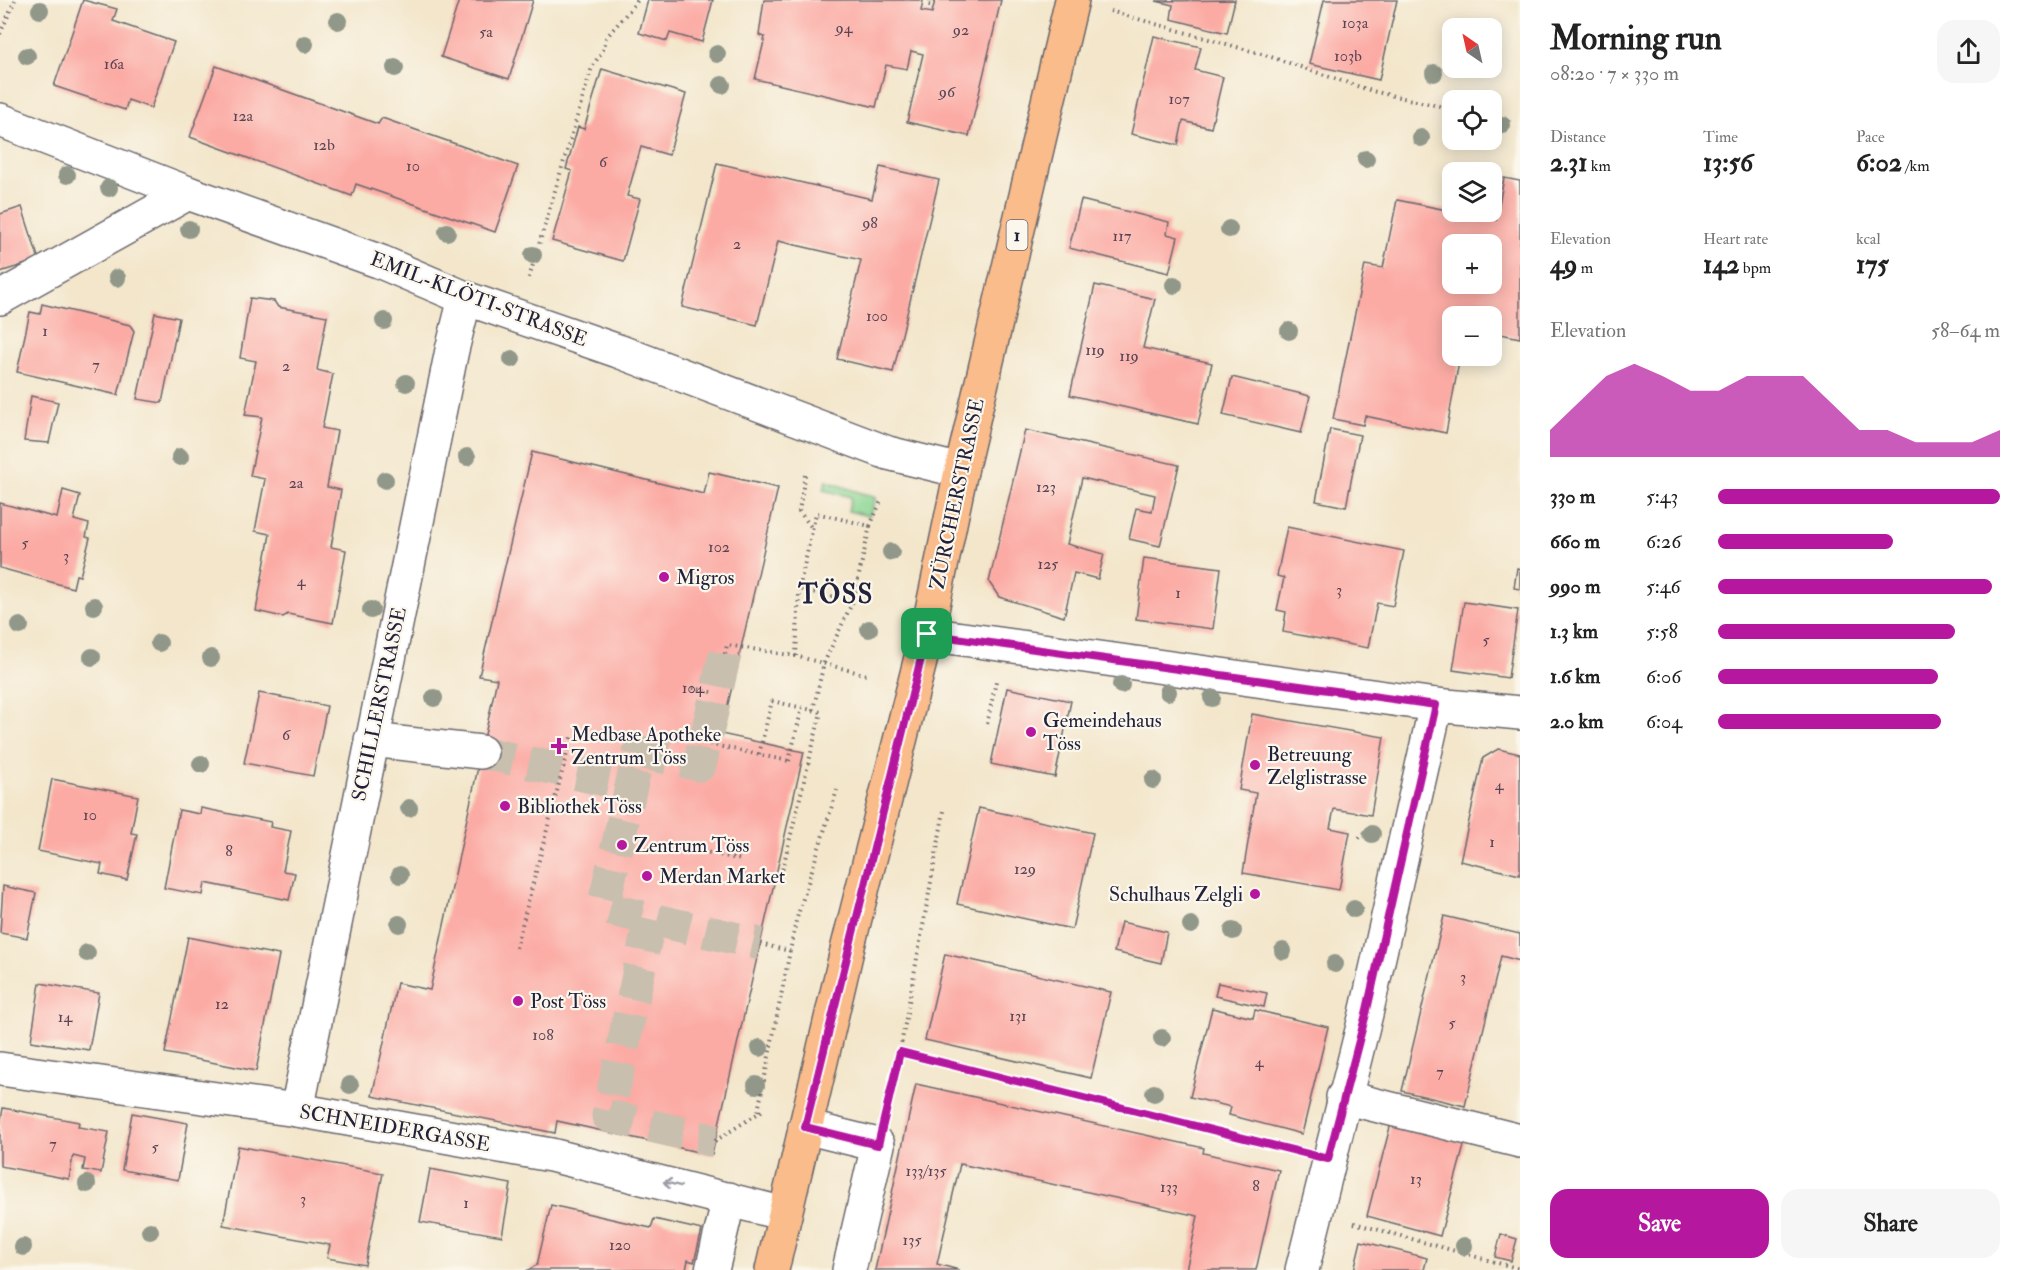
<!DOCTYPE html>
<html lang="en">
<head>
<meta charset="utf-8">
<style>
  :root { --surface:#fff; --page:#f6f6f6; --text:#222; --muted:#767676; --accent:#b5179e }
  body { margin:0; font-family:"IM FELL Double Pica",serif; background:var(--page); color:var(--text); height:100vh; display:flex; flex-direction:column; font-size:22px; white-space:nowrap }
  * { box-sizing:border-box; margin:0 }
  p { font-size:20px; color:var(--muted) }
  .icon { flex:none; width:33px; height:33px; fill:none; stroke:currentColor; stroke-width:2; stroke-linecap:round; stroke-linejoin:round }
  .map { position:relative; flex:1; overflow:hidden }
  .sheet { display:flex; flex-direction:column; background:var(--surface); width:510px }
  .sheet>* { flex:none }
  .needle { width:39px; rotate:326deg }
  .tools { position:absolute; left:1442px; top:18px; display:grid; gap:12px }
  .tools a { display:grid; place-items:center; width:60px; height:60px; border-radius:12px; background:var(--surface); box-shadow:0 3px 15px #0003; font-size:30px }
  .pin { position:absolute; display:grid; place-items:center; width:51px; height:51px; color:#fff; margin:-26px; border-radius:12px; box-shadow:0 3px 9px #0006 }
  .round { display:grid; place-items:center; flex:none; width:63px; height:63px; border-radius:18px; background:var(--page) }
  .overview { display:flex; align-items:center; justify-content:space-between; height:102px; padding:0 30px }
  h1 { font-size:33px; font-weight:700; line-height:45px }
  .stats { display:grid; grid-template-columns:repeat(3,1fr); gap:9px; height:102px; padding:6px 30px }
  .stats div { display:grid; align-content:center }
  .stats b { font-size:26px; font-weight:700 }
  .stats small { font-size:16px; font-weight:400 }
  .stats p { font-size:16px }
  .chart { height:168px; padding:12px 30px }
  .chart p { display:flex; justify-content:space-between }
  .chart svg { width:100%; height:108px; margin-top:6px; fill:var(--accent); opacity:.7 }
  .cta { display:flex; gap:12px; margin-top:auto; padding:12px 30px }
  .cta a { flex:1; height:69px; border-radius:18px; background:var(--accent); color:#fff; font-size:24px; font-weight:700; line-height:69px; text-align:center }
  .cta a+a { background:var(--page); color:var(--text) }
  ul { padding:0 30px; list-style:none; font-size:20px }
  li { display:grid; grid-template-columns:96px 72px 1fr; align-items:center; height:45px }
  li i { height:15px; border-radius:8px; background:var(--accent) }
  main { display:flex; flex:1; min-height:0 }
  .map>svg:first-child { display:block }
  .green { fill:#89d592; stroke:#567c66; stroke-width:1.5 }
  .building { fill:#fbaba4; fill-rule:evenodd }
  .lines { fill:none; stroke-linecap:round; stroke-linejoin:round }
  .minor-tunnel { stroke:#c9bfae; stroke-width:33; stroke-dasharray:33 16; stroke-linecap:butt }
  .minor-casing { stroke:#6b676d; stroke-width:36 }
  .major-casing { stroke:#6b676d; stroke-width:36 }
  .path { stroke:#6b676d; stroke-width:4; stroke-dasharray:1.5 4.5; stroke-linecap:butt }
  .minor { stroke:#fff; stroke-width:33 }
  .major { stroke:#f9bc8a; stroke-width:33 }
  .path-bridge { stroke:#6b676d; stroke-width:4; stroke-dasharray:1.5 4.5; stroke-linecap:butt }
  .tree { fill:#91988a }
  .oneway { stroke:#9c9ca7 }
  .route-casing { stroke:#fff; stroke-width:12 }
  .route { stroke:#b5179e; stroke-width:8 }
  .poi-dot { fill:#b5179e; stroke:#fbf7ec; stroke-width:2 }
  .labels { text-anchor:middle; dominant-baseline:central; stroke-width:4.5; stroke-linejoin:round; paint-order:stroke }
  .number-label { font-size:16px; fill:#584455 }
  .shield { fill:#fbf7ec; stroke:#636270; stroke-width:1.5 }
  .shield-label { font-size:18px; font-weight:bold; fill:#22223b }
  .street-label { font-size:20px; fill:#22223b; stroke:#fbf7ec }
  .poi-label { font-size:20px; fill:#22223b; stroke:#fbf7ec; text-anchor:start }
  .district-label { font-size:26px; font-weight:bold; letter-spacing:1.5px; fill:#22223b; stroke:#fbf7ec }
</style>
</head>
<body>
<main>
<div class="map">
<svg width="1520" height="1270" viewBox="0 0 1520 1270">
  <rect width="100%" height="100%" fill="#fbf7ec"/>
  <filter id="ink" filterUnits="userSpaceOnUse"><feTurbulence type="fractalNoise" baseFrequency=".0167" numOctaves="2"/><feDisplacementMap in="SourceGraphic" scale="12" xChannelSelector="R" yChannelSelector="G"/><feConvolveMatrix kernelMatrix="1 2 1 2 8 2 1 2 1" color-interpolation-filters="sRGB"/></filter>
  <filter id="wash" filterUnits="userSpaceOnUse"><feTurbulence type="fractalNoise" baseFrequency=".008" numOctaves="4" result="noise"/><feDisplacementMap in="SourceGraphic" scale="24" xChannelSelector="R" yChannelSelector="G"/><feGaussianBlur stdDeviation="1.35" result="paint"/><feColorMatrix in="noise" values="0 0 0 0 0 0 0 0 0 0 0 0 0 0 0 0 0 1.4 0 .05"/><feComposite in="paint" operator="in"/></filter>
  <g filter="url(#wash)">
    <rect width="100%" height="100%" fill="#f3e6cb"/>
    <!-- green -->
    <polygon class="green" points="826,481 876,498 869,516 848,511 851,497 823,490"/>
    <g id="blocks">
      <!-- building -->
      <g class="building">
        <polygon points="83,0 117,9 113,21 174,42 151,108 128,100 125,110 54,86"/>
        <polygon points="459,0 533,0 509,79 441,57"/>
        <polygon points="648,0 713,0 702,42 670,33 667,41 639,33"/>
        <polygon points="764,0 920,0 923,1 921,11 932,13 935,0 1001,0 969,136 907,122 923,54 911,51 907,69 886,65 876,107 755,79 765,37 759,35"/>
        <polygon points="1235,0 1227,33 1171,19 1173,5 1156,1"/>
        <polygon points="1324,0 1397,0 1379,80 1309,64"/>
        <polygon points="1154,36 1201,47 1195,70 1223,77 1211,128 1183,121 1178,145 1131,134"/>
        <polygon points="216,66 378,124 382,118 518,166 495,232 356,184 352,196 190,137"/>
        <polygon points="602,69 686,94 669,155 641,147 627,196 640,199 623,261 552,241 572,171 566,169 578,127 584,129"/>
        <polygon points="717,163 872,199 880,167 939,180 893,372 837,359 861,260 778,241 757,325 682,307"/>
        <path d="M1504,178L1520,181V338L1491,332V316H1452V356H1460L1446,433L1365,416L1363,425L1333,419L1365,265L1383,268L1397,200L1496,220ZM1452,244H1491V284H1452Z"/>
        <polygon points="1081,200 1169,222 1167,234 1178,237 1169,273 1069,248"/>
        <polygon points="22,207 39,260 0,272 0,214"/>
        <polygon points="1095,285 1155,299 1143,348 1212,363 1198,424 1070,395"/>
        <polygon points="250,298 274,301 278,307 327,316 317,370 333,374 322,428 337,431 327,487 341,490 331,547 346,550 333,623 288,614 283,617 256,611 270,534 255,531 265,479 250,476 262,417 245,415 256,361 240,358"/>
        <polygon points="42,304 130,325 134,331 118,395 17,372 30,312 40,314"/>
        <polygon points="155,313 179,318 162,403 137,399"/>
        <polygon points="1232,377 1310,396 1301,433 1223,415"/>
        <polygon points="31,396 58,402 49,443 24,441"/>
        <polygon points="1330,429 1360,435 1346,507 1316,501"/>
        <polygon points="1025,430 1179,465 1160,546 1129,539 1136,508 1152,511 1155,495 1082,478 1067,544 1104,554 1098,579 1074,573 1064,617 999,597 989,582"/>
        <polygon points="532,452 704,494 709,472 778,488 721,734 804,752 712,1155 557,1121 555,1133 372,1096 397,983 430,990 497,679 479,676"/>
        <polygon points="63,490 80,495 74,520 89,524 86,537 90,538 80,576 76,575 73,588 0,568 0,503 57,518"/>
        <polygon points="1287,527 1404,551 1393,606 1377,603 1368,648 1283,632 1286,612 1277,610 1284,578 1277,576"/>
        <polygon points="1144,558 1221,568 1213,629 1136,619"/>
        <polygon points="1517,568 1520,569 1520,589 1514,588"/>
        <polygon points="1464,602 1518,610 1508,678 1453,670"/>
        <polygon points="1007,688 1071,701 1055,777 991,764"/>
        <polygon points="259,693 327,706 313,776 244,763"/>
        <polygon points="1252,714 1384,737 1371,815 1334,809 1330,828 1350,832 1339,890 1243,873 1256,793 1239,790"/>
        <polygon points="1498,749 1520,754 1520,875 1460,861 1483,758"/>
        <polygon points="52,779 138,796 131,833 137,834 127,880 100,874 102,864 38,851"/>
        <polygon points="201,808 271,822 270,827 291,831 283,871 295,873 289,900 205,883 203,895 164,888 179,810 200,814"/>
        <polygon points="979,808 1093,833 1072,929 957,904"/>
        <polygon points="3,886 36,893 27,938 0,933"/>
        <polygon points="1444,916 1520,934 1520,961 1501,956 1465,1106 1402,1091"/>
        <polygon points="1121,922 1167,932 1161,963 1114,952"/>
        <polygon points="188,937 279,955 256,1071 165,1053"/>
        <polygon points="945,954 1111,992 1091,1078 925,1040"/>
        <polygon points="40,983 99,993 89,1050 31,1041"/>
        <polygon points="1218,983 1267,993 1264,1007 1215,996"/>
        <polygon points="1212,1008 1253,1018 1255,1010 1328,1027 1302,1134 1229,1115 1231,1107 1190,1097"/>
        <polygon points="916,1084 1204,1148 1203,1153 1279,1170 1256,1270 1186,1270 1198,1216 960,1164 937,1264 959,1270 875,1270"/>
        <polygon points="3,1108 79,1122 78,1127 109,1132 101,1173 83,1170 85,1159 73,1156 69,1179 0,1166 0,1126"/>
        <polygon points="132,1113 188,1123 178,1180 122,1170"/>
        <polygon points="1391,1123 1465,1142 1440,1236 1367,1216"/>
        <polygon points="238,1146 383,1173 365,1265 327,1258 330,1245 223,1225"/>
        <polygon points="430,1169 511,1184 502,1236 420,1222"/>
        <polygon points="551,1205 651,1228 654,1219 702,1230 694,1262 688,1260 686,1270 528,1270 537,1265"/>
        <polygon points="1501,1234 1517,1239 1511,1261 1495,1257"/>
        <polygon points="1361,1241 1427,1258 1424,1270 1354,1270"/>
      </g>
    </g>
  </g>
  <g filter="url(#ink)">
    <use href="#blocks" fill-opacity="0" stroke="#6b676d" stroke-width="1.5"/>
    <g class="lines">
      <!-- minor-tunnel -->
      <g class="minor-tunnel">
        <polyline points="725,654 700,765 639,752 603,908 760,944"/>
        <polyline points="481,752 631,786"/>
        <polyline points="650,919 608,1116 715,1141"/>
      </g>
      <!-- minor casing -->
      <g class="minor-casing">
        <g id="minor">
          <polyline points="0,120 188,193 381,262 465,298 618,351 888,453 961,471"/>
          <polyline points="0,298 188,193"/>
          <polyline points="927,634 1436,705 1520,713"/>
          <polyline points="371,740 481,752"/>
          <polyline points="0,1069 297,1110 551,1155 785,1214"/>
          <polyline points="1343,1097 1520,1141"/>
          <polyline points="297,1110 452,350 465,298"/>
          <polyline points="805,1127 878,1145 849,1270"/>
          <polyline points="712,1270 729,1199"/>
          <polyline points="1302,1270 1366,1014 1436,705"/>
        </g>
      </g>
      <!-- major casing -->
      <g class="major-casing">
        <polyline id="major" points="772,1270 848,946 927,634 961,471 1072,0"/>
      </g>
      <!-- path -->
      <g class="path">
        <polyline points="930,0 928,5 934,6"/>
        <polyline points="1110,11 1265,55 1372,91 1452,109"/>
        <polyline points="0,34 15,0"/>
        <polyline points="1491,118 1513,123"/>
        <polyline points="529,278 592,67 603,50 606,38 638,0"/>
        <polyline points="805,475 799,511 812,528"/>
        <polyline points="870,526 881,501"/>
        <polyline points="799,589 796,656 867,675"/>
        <polyline points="725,654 727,645 796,656"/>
        <polyline points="693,688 716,693"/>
        <polyline points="813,710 824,663 853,601 870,526 816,513 799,589 853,601"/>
        <polyline points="987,724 996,681"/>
        <polyline points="704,743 789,761"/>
        <polyline points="759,754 772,701"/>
        <polyline points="1359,838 1366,832"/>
        <polyline points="679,846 742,860"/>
        <polyline points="781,875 821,712"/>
        <polyline points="760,944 790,951"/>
        <polyline points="516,948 572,734"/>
        <polyline points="900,1051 1292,1150"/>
        <polyline points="886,1107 900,1051 944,811"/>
        <polyline points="758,1111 796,921 837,790"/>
        <polyline points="715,1141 765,1109"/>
        <polyline points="1354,1223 1520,1269"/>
      </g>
      <!-- minor -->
      <use href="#minor" class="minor"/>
      <!-- major -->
      <use href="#major" class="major"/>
      <!-- path-bridge -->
      <g class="path-bridge">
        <polyline points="772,701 821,712"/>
        <polyline points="789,761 802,708"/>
      </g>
    </g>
    <!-- trees -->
    <g class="tree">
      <circle cx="40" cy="10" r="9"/>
      <circle cx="338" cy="21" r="9"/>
      <circle cx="305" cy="44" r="9"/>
      <circle cx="717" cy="54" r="9"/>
      <circle cx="27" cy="56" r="9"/>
      <circle cx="395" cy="68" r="9"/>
      <circle cx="1434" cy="73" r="9"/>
      <circle cx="722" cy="85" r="9"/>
      <circle cx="1502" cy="125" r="9"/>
      <circle cx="1421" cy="138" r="9"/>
      <circle cx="1366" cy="159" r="9"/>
      <circle cx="67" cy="175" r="9"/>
      <circle cx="109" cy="188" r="9"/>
      <circle cx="189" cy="229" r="9"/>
      <circle cx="1229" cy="229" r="9"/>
      <circle cx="447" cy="232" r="9"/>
      <circle cx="533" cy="255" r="9"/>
      <circle cx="117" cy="278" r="9"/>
      <circle cx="1174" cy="285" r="9"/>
      <circle cx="384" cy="321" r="9"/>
      <circle cx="1289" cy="331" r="9"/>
      <circle cx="512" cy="359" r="9"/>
      <circle cx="406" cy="383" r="9"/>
      <circle cx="180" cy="457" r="9"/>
      <circle cx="467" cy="457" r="9"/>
      <circle cx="385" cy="480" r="9"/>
      <circle cx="891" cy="552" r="9"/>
      <circle cx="94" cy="606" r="9"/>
      <circle cx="371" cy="610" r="9"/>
      <circle cx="20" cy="626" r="9"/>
      <circle cx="869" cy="629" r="9"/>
      <circle cx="159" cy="643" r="9"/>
      <circle cx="92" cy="657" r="9"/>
      <circle cx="211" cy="658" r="9"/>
      <circle cx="1121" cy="685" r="9"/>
      <circle cx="1168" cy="692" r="9"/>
      <circle cx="434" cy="698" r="9"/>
      <circle cx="1212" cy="698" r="9"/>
      <circle cx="201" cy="764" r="9"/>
      <circle cx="1153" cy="780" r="9"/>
      <circle cx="409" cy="808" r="9"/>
      <circle cx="1372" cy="834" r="9"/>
      <circle cx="400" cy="875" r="9"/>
      <circle cx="1354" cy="909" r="9"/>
      <circle cx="399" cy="924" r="9"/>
      <circle cx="1191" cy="925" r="9"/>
      <circle cx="1233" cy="931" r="9"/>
      <circle cx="1283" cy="951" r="9"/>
      <circle cx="87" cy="953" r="9"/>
      <circle cx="1335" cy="964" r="9"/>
      <circle cx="1162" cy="1038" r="9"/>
      <circle cx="760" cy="1048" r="9"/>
      <circle cx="350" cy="1085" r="9"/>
      <circle cx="756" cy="1085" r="9"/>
      <circle cx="1154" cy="1093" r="9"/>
      <circle cx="87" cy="1184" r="9"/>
      <circle cx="150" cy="1231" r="9"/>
      <circle cx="1464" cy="1246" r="9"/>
      <circle cx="23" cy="1247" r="9"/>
    </g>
    <!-- one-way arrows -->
    <defs><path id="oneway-shaft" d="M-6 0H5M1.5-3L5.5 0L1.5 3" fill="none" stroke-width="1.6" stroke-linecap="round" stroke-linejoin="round" transform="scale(1.5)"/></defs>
    <use class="oneway" href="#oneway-shaft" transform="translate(672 1184) rotate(-166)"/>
  </g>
  <g class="lines" filter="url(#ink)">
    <!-- route casing -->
    <g class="route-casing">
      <polygon id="route" points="927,634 1436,705 1366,1014 1328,1159 900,1052 878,1145 805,1127"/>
    </g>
    <!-- route -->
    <use href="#route" class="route"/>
  </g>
  <!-- markers -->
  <g class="poi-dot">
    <circle cx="664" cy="577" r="6"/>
    <circle cx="1031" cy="732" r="6"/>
    <path d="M556 737h6v6h6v6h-6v6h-6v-6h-6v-6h6z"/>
    <circle cx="1255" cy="765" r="6"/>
    <circle cx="505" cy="806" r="6"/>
    <circle cx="622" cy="845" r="6"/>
    <circle cx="647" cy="876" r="6"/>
    <circle cx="1255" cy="894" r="6"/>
    <circle cx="518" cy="1001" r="6"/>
  </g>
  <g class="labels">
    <!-- number labels -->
    <g class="number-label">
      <text x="1355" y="23">103a</text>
      <text x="844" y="28">94</text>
      <text x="961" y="30">92</text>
      <text x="486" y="32">5a</text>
      <text x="1348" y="56">103b</text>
      <text x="114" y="64">16a</text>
      <text x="947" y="92">96</text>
      <text x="1179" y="99">107</text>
      <text x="243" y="116">12a</text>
      <text x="324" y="145">12b</text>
      <text x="603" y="162">6</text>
      <text x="413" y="166">10</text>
      <text x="870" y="223">98</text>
      <text x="1122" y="236">117</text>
      <text x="737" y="244">2</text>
      <text x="877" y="316">100</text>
      <text x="45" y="331">1</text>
      <text x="1095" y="350">119</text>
      <text x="1129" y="356">119</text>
      <text x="96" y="365">7</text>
      <text x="286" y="366">2</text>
      <text x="296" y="483">2a</text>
      <text x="1046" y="487">123</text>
      <text x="25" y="543">5</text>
      <text x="719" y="547">102</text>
      <text x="66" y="556">3</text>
      <text x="1048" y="564">125</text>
      <text x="301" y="581">4</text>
      <text x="1339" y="590">3</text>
      <text x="1178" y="593">1</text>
      <text x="1486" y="640">5</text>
      <text x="693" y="688">104</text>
      <text x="286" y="735">6</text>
      <text x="1499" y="785">4</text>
      <text x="90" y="815">10</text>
      <text x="1492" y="842">1</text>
      <text x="229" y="851">8</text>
      <text x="1025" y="869">129</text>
      <text x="1463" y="977">3</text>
      <text x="222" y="1004">12</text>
      <text x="1018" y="1016">131</text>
      <text x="65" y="1017">14</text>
      <text x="1452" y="1023">5</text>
      <text x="543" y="1035">108</text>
      <text x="1259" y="1062">4</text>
      <text x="1440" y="1072">7</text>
      <text x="53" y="1144">7</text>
      <text x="155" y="1147">5</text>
      <text x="926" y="1171">133/135</text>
      <text x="1416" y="1179">13</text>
      <text x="1256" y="1186">8</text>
      <text x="1169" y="1187">133</text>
      <text x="303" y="1199">3</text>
      <text x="466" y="1203">1</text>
      <text x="912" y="1240">135</text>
      <text x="620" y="1245">120</text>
    </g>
    <!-- shield labels -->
    <rect class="shield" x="1006.5" y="220" width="21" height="30" rx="4.5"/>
    <g class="shield-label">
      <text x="1017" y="235">1</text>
    </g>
    <!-- street labels -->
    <g class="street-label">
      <text transform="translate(479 299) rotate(21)">EMIL-KLÖTI-STRASSE</text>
      <text transform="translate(957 494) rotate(-78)">ZÜRCHERSTRASSE</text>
      <text transform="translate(379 704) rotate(-78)">SCHILLERSTRASSE</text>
      <text transform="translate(395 1128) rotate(10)">SCHNEIDERGASSE</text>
    </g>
    <!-- poi labels -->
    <g class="poi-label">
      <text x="676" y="577">Migros</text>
      <text x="1043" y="720">Gemeindehaus<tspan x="1043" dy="23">Töss</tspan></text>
      <text x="571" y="734">Medbase Apotheke<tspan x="571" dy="23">Zentrum Töss</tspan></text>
      <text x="1267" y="754">Betreuung<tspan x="1267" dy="23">Zelglistrasse</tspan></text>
      <text x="517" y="806">Bibliothek Töss</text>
      <text x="634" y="845">Zentrum Töss</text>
      <text x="659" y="876">Merdan Market</text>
      <text x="1243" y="894" text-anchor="end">Schulhaus Zelgli</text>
      <text x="530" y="1001">Post Töss</text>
    </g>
    <!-- district labels -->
    <g class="district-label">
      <text x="836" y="595">TÖSS</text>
    </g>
  </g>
</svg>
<div class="tools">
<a><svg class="needle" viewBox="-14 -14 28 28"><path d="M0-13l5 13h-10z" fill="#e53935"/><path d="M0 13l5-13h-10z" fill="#767676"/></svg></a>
<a><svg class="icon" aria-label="locate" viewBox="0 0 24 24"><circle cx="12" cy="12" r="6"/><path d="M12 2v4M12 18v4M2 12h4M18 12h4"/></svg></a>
<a><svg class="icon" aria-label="layers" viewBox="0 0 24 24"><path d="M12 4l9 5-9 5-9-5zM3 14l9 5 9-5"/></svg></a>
<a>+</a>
<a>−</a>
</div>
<div class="pin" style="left:927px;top:634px;background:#1e9e55"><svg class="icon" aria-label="arrive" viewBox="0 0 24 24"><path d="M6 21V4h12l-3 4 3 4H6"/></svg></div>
</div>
<section class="sheet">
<div class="overview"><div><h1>Morning run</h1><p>08:20 · 7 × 330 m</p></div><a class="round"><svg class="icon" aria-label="share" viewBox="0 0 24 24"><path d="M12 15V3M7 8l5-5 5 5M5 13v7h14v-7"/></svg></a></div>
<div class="stats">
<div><p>Distance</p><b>2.31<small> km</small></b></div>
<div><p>Time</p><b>13:56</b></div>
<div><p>Pace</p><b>6:02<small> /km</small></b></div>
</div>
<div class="stats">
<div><p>Elevation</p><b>49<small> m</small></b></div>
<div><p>Heart rate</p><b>142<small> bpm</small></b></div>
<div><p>kcal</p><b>175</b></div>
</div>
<div class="chart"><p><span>Elevation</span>58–64 m</p>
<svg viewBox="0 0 160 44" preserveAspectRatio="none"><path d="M0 44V33L10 22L20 11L30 6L40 11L50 17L60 17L70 11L80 11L90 11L100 22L110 33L120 33L130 38L140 38L150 38L160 33V44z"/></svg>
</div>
<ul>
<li><b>330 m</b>5:43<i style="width:100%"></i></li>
<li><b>660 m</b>6:26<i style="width:62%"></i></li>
<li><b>990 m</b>5:46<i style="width:97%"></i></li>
<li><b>1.3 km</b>5:58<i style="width:84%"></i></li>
<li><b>1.6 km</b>6:06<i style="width:78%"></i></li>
<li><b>2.0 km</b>6:04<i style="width:79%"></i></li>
</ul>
<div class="cta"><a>Save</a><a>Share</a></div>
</section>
</main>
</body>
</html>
